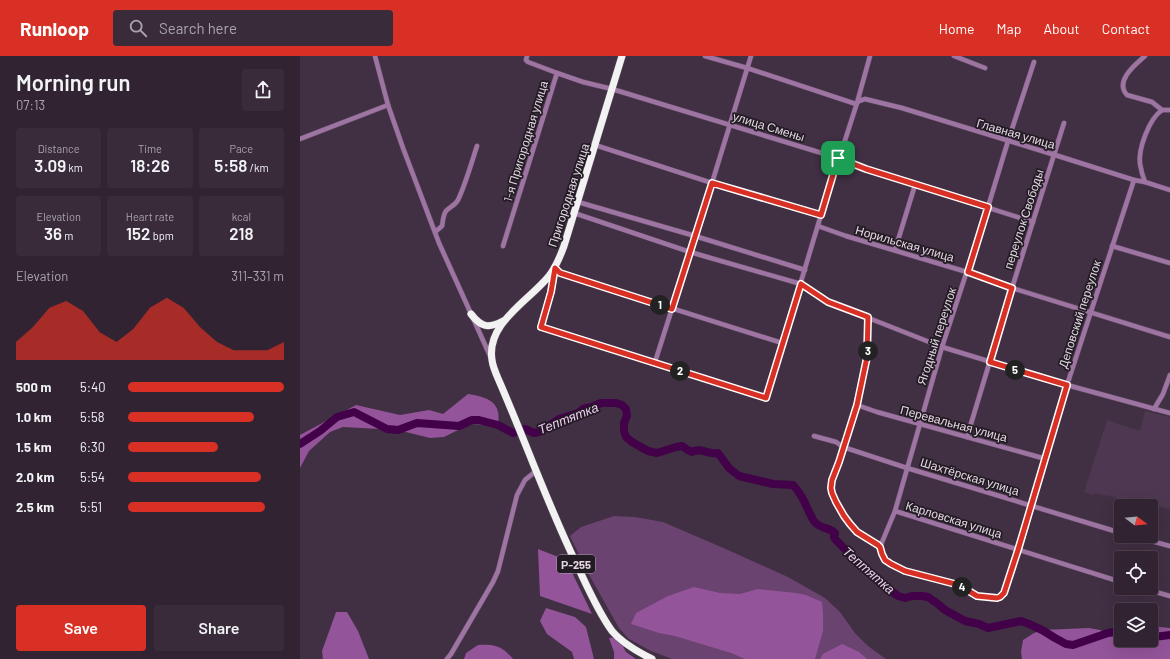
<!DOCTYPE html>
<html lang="en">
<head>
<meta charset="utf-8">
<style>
  :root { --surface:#312332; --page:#392b3a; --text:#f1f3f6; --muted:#a8a4ac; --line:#4c404d; --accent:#d93025 }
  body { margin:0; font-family:Barlow,sans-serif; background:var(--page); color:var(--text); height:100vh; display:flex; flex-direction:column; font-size:15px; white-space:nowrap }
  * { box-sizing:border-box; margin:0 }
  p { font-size:13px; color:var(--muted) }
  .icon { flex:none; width:22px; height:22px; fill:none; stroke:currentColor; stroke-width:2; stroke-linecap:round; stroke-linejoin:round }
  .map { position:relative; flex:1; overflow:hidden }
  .sheet { display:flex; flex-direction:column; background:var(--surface); width:300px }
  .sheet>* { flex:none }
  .needle { width:26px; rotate:106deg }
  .buttons { position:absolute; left:814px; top:443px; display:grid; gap:8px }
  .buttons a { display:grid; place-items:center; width:44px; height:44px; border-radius:4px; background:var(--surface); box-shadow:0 4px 16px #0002,0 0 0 1px var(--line); font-size:20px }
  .pin { position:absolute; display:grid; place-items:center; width:34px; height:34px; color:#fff; margin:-17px; border-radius:8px; box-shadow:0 2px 6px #0006 }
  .km { position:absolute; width:20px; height:20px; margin:-10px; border-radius:50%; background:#222; color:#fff; font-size:11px; line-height:20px; text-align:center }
  .round { display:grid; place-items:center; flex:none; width:42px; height:42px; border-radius:4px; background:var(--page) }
  .summary { display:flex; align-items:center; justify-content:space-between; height:68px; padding:0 16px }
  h1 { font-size:22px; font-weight:600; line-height:30px }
  .stats { display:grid; grid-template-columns:repeat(3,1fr); gap:6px; height:68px; padding:4px 16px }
  .stats div { display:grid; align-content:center; border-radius:4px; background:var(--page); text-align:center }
  .stats b { font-size:17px; font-weight:600 }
  .stats small { font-size:11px; font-weight:400 }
  .stats p { font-size:11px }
  .chart { height:112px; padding:8px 16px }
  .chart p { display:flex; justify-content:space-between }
  .chart svg { width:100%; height:72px; margin-top:4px; fill:var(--accent); opacity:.7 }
  .button { display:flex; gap:8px; margin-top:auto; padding:8px 16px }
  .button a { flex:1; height:46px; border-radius:4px; background:var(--accent); color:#fff; font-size:16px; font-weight:600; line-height:46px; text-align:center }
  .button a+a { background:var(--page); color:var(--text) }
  ul { padding:0 16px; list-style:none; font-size:13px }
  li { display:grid; grid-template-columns:64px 48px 1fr; align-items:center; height:30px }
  li i { height:10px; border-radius:5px; background:var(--accent) }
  header { display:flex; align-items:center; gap:24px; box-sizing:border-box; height:56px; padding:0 20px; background:var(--accent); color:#fff }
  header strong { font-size:19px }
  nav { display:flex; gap:22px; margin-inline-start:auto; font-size:14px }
  .search { width:280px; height:36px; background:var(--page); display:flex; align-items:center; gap:10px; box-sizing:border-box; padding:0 14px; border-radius:4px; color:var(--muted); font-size:15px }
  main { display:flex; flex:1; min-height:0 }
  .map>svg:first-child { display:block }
  .built { fill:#4e3750 }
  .green { fill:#6b4370 }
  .forest { fill:#93549a }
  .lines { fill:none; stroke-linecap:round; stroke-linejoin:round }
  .river { stroke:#420149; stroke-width:8 }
  .minor-casing { stroke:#5e4d60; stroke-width:5.5 }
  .highway-casing { stroke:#5e4d60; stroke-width:8 }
  .minor { stroke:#9e74a2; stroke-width:4.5 }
  .highway { stroke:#f2f2f2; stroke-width:7 }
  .route-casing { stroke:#fff; stroke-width:8 }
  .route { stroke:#d93025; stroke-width:5 }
  .labels { text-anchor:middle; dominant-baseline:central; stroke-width:3.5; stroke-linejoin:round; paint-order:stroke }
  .shield { fill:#231b24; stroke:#a99faa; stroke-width:1 }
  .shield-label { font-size:11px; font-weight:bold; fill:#e2d7e3 }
  .street-label { font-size:12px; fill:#e2d7e3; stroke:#231b24 }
  .water-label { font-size:13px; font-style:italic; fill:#f0cef3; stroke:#231b24 }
</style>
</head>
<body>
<header>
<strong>Runloop</strong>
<div class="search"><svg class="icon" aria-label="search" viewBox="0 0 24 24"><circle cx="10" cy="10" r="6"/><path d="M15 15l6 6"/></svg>Search here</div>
<nav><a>Home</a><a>Map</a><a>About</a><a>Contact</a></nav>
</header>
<main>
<section class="sheet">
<div class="summary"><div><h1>Morning run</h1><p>07:13</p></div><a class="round"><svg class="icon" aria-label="share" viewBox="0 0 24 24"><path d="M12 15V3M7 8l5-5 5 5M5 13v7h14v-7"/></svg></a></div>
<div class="stats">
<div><p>Distance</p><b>3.09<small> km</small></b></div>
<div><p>Time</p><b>18:26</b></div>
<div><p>Pace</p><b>5:58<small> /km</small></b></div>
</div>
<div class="stats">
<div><p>Elevation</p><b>36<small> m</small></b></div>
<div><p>Heart rate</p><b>152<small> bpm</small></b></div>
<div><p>kcal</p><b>218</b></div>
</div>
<div class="chart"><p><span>Elevation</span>311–331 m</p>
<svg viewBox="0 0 160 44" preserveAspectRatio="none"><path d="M0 44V33L10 24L20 12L30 8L40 14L50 27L60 33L70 25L80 12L90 6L100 12L110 24L120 33L130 38L140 38L150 38L160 33V44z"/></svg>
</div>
<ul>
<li><b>500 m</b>5:40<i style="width:100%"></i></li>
<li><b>1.0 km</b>5:58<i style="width:81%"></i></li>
<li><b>1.5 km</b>6:30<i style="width:58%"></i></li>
<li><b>2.0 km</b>5:54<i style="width:85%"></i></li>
<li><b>2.5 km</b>5:51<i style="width:88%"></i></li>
</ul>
<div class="button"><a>Save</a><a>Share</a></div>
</section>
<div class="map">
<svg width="870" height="603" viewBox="0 0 870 603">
  <rect width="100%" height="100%" fill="#412f43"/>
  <!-- built -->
  <polygon class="built" points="845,355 870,361 870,453 794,437 793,439 784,436 807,364 840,375"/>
  <!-- green -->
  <polygon class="green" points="314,460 335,461 363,466 428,494 488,521 525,542 540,556 555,577 568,590 586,603 372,603 351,595 329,583 319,572 287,515 270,480 281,471"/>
  <!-- forest -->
  <g class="forest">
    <path d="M168,338C188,341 202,346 198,369L170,368L144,381L130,382L98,374L43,371L30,376L9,395L0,412V379L56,349L100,359L129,354L143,358Z"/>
    <polygon points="238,493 266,504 292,558 240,540"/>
    <polygon points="394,531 420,537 440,538 458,533 496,537 506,539 522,546 523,558 523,575 515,603 445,603 431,597 398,587 375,580 359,577 331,568 336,557 368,540"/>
    <polygon points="246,552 275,561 286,571 294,603 274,603 272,596 247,578 240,565"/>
    <polygon points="36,556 47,556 58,575 69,603 23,603 22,595"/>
    <polygon points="851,570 870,572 870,603 722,603 721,596 723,584 734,577 742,574 789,572 800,574 808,577 821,574 821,584 851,584"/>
    <polygon points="318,581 326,596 336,603 314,603 314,596 309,582"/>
    <polygon points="542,588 559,596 567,603 520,603 523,598"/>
    <path d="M178,589C195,588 202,590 213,603H164L166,597Z"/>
  </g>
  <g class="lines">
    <!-- river -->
    <g class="river">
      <path d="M0,388L20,375L37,361L54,356L87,373L98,374L117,367L159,370L172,364H179L198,369L213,377L225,373L234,377L239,376L259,363L278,357L283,353L292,351L301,347H316L322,349L326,353L327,360L324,367V375L326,381L332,386L348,395L357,397L376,391L382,390L388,394L392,396C401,391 409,399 418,397L429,412L439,420L473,428L493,429C501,437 505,446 509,456C511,459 512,463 514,465C519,473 529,471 535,477L534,481L535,483L562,511L573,519L583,529L598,540L605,542L612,540H622L628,541L638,548L645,554L665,565L679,568L688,572L721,565L729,568L742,574L755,582L766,588L773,589L808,577L821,575"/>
      <polyline points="851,580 854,581 870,579"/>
    </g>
    <!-- minor casing -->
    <g class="minor-casing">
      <g id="minor">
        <polyline points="75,0 88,49 103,92 139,187 191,302"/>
        <polyline points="227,0 226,4 228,6 257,17"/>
        <polyline points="405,0 447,12 556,48"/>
        <polyline points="654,0 685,12"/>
        <path d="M845,0C836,8 814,25 827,39L852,46L862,54"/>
        <polyline points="557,47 559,45 565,43 602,52 755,99 834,124 845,126 870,134"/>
        <polyline points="862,54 870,54"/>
        <polyline points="0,83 88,49"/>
        <polyline points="295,89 412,127 521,159"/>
        <path d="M845,126C843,121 841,114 840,108C838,93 849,63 862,54"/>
        <polyline points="278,146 395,180 505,214"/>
        <polyline points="274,157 390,196 501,228 528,246 642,291 767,329 870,357"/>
        <polyline points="518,170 546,180 667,216 712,232 870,281"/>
        <path d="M135,176L142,170C143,165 143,159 146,155C150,151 155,149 158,144C166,127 171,108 177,90"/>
        <polyline points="203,190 257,17 283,26 312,33 538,102 566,113 733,166"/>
        <polyline points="812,190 870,207"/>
        <polyline points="595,194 615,129"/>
        <polyline points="255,212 260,217 482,287"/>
        <polyline points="255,214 251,236 241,271 466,342 521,159 557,47 570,0"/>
        <polyline points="568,261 567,301 557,349 539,406 532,424 531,432 532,437 536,446 544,460 550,468 557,476 578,489 580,491 583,501 587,506 605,515 659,529 677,540 697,542 700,541 704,537 719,494 767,329 834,124"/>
        <polyline points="355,306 412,127 451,0"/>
        <polyline points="557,349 577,356 746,403"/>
        <polyline points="854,353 863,338 870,319"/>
        <polyline points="514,380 536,386 543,391 607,412 821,477"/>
        <polyline points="667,381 712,232 764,67"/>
        <polyline points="595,455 821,526"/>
        <polyline points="833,480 870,490"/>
        <polyline points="580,491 595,455 642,291 688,151 708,85 734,6"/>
        <polyline points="842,532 870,540"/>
        <polyline points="147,603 151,598 193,526 198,515 217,439 225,424 236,415"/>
      </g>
    </g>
    <!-- highway casing -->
    <g class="highway-casing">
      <g id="highway">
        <path d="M322,0L264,190C260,201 256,211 249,220C229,245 186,267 192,304C193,312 197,320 200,327C226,387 248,449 276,507C287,530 297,554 312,575C322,587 338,596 352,603"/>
        <path d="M171,258C181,271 188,273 203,265"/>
      </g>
    </g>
    <!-- minor -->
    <use href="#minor" class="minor"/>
    <!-- highway -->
    <use href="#highway" class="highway"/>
  </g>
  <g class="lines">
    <!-- route casing -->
    <g class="route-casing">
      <polygon id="route" points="538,102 566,113 688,151 668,216 712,232 690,306 767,329 718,494 704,537 700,541 697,542 677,540 659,529 605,515 591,508 585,504 582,498 580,491 578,489 557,476 550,468 544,460 536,446 532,437 531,432 532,424 539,406 557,349 567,301 568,261 528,246 501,228 466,342 241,271 251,236 255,212 260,217 372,253 412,127 521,159"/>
    </g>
    <!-- route -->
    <use href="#route" class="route"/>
  </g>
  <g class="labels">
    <!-- shield labels -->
    <rect class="shield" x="257" y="499" width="38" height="18" rx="3"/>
    <g class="shield-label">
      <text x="276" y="508">Р-255</text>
    </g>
    <!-- street labels -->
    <g class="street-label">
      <text transform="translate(469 70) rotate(17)">улица Смены</text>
      <text transform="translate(716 77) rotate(16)">Главная улица</text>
      <text transform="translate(225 85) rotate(-73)">1-я Пригородная улица</text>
      <text transform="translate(268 139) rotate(-72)">Пригородная улица</text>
      <text transform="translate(723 163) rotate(-72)">переулок Свободы</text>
      <text transform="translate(605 187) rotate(16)">Норильская улица</text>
      <text transform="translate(779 258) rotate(-72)">Деповский переулок</text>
      <text transform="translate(636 280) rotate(-72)">Ягодный переулок</text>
      <text transform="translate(654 367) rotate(15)">Перевальная улица</text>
      <text transform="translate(670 420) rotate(17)">Шахтёрская улица</text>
      <text transform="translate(654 463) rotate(17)">Карловская улица</text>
    </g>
    <!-- water labels -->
    <g class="water-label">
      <text transform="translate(268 362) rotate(-22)">Тептятка</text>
      <text transform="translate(569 514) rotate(41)">Тептятка</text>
    </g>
  </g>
</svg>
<div class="buttons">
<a><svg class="needle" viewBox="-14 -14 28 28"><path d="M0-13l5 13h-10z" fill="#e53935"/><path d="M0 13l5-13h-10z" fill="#a8a4ac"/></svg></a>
<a><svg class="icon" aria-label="locate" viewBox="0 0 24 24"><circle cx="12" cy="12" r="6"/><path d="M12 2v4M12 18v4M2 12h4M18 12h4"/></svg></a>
<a><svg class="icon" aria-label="layers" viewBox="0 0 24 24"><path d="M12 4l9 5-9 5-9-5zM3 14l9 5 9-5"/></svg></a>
</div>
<div class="pin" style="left:538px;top:102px;background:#1e9e55"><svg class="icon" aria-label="arrive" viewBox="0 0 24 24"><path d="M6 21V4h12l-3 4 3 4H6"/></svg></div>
<b class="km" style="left:360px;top:249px">1</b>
<b class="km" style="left:380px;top:315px">2</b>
<b class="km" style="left:568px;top:295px">3</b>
<b class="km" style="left:662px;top:531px">4</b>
<b class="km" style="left:715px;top:314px">5</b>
</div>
</main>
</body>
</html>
